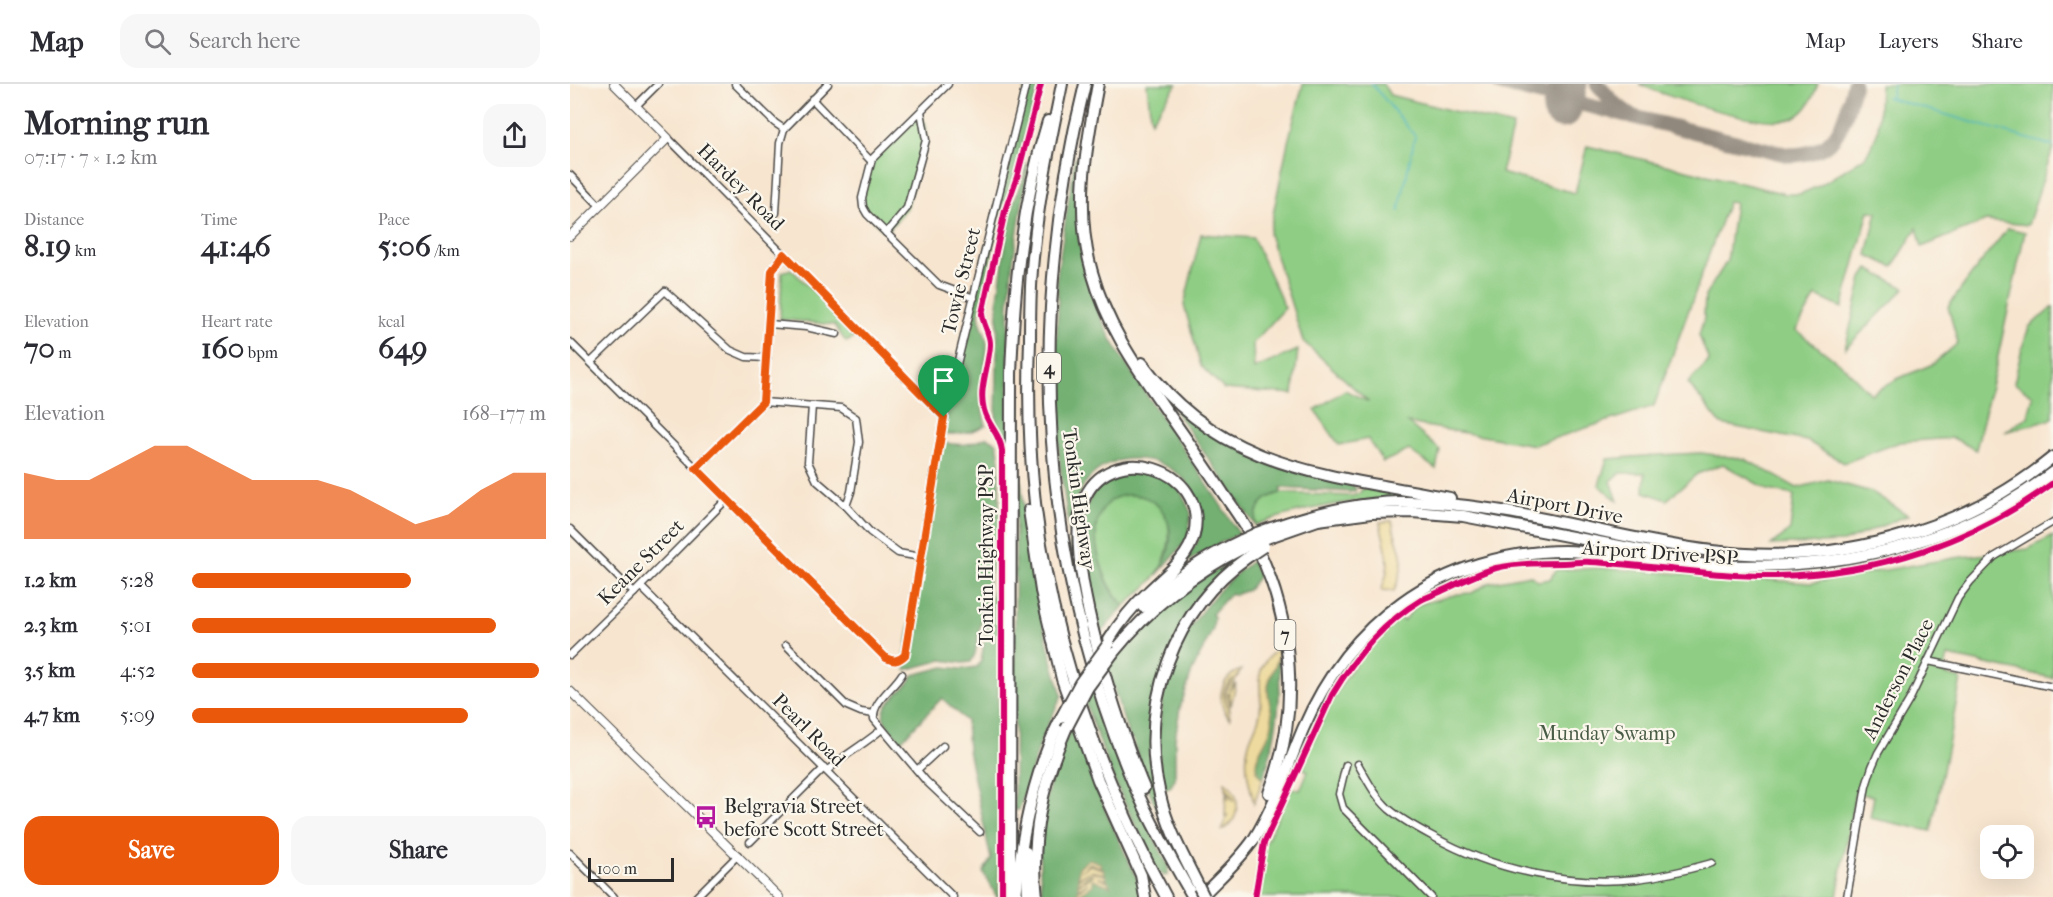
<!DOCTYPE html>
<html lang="en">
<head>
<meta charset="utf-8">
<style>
  :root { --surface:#fff; --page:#f7f7f7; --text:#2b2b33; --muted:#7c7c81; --line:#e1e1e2; --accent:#ea580c }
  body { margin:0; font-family:"IM FELL French Canon",serif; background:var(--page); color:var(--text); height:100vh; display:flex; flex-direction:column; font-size:22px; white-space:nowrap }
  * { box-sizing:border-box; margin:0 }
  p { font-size:20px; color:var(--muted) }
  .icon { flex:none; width:33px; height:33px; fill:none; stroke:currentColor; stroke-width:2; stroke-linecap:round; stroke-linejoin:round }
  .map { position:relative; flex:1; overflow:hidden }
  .panel { display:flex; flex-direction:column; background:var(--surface); width:570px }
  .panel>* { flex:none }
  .controls { position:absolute; left:1410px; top:741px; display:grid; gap:12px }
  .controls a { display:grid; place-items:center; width:54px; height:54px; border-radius:12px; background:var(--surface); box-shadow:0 6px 24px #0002; font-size:30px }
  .scale { position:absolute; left:18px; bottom:15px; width:86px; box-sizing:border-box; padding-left:6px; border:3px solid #2b2b2b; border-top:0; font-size:16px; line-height:21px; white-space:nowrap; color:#2b2b2b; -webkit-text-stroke:4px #fbf7ec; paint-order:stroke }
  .pin { position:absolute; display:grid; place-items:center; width:51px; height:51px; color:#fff; margin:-62px -26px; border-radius:50% 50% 50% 0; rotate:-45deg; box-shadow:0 0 6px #0007 }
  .pin .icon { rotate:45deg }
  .round { display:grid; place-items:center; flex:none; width:63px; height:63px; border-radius:18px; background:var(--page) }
  .summary { display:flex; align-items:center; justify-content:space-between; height:102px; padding:0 24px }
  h1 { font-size:33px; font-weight:700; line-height:45px }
  .metrics { display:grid; grid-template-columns:repeat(3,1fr); gap:9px; height:102px; padding:6px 24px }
  .metrics div { display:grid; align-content:center }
  .metrics b { font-size:30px; font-weight:700 }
  .metrics small { font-size:16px; font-weight:400 }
  .metrics p { font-size:16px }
  .chart { height:168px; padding:12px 24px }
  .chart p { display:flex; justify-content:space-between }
  .chart svg { width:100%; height:108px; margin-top:6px; fill:var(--accent); opacity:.7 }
  .button { display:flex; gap:12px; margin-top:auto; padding:12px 24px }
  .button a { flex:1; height:69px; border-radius:18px; background:var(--accent); color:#fff; font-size:24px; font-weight:700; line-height:69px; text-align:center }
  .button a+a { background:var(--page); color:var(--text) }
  ul { padding:0 24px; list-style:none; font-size:20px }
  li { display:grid; grid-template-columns:96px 72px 1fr; align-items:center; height:45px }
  li i { height:15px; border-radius:8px; background:var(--accent) }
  header { display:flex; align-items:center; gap:36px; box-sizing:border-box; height:84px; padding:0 30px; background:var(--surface); border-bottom:2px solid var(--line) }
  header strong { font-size:28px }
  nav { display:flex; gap:33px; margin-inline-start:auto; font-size:21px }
  .search { width:420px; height:54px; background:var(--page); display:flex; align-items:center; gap:15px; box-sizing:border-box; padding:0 21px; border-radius:18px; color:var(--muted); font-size:22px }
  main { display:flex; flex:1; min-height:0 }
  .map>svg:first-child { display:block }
  .green { fill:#8fcd84; stroke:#5d7c58; stroke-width:1.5 }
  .forest { fill:#73b072; stroke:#4f6e4e; stroke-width:1.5 }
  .sand { fill:#eeda9e; stroke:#8c8264; stroke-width:1.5 }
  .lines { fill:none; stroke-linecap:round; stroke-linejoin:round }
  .stream { stroke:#44b3bf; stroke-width:1.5 }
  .taxiway { stroke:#91887d; stroke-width:15 }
  .runway { stroke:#91887d; stroke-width:39 }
  .minor-casing { stroke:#4a4744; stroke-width:9 }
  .tertiary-casing { stroke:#4a4744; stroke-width:10 }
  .motorway-casing { stroke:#4a4744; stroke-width:14 }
  .minor { stroke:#fff; stroke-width:6 }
  .tertiary { stroke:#fff; stroke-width:8 }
  .motorway { stroke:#fff; stroke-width:10 }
  .motorway-bridge-casing { stroke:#4a4744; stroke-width:14; stroke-linecap:butt }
  .motorway-bridge { stroke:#fff; stroke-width:10 }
  .cycleway-casing { stroke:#fbf7ec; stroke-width:10 }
  .cycleway { stroke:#d6006c; stroke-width:6 }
  .route-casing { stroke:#fff; stroke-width:12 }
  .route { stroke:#ea580c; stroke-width:8 }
  .labels { text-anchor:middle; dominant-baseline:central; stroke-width:4.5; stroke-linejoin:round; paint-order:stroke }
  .shield { fill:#fbf7ec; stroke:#696865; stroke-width:1.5 }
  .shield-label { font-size:18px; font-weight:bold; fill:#2b2b2b }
  .street-label { font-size:20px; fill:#2b2b2b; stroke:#fbf7ec }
  .park-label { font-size:20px; fill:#495c46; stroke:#fbf7ec }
  .poi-label { font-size:20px; fill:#2b2b2b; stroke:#fbf7ec; text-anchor:start }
</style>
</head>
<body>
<header>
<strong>Map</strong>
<div class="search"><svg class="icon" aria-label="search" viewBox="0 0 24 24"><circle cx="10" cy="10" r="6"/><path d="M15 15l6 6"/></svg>Search here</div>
<nav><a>Map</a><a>Layers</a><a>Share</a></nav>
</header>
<main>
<section class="panel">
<div class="summary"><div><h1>Morning run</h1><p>07:17 · 7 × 1.2 km</p></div><a class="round"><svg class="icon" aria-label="share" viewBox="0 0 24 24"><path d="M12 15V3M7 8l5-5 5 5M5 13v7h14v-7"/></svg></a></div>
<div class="metrics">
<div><p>Distance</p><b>8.19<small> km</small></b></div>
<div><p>Time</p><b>41:46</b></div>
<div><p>Pace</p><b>5:06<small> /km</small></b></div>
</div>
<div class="metrics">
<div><p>Elevation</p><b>70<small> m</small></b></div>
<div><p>Heart rate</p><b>160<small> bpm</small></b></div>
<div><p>kcal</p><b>649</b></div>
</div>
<div class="chart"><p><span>Elevation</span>168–177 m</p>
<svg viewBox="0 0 160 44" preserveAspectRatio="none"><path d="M0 44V17L10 20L20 20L30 13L40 6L50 6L60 13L70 20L80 20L90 20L100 24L110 31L120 38L130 34L140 24L150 17L160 17V44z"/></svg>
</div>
<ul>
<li><b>1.2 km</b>5:28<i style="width:62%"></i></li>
<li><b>2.3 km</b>5:01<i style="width:86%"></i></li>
<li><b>3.5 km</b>4:52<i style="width:98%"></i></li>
<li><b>4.7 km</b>5:09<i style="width:78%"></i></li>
</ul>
<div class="button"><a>Save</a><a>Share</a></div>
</section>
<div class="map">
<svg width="1483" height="813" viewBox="0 0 1483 813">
  <rect width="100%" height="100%" fill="#fbf7ec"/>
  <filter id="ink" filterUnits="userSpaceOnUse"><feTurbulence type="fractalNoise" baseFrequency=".0167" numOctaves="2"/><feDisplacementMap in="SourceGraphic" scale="12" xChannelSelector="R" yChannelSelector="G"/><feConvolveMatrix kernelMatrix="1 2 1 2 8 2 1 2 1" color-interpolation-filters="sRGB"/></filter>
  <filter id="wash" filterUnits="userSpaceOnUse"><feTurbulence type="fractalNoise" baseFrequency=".008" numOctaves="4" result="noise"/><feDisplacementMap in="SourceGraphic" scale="24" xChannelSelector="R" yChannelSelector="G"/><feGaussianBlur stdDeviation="1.35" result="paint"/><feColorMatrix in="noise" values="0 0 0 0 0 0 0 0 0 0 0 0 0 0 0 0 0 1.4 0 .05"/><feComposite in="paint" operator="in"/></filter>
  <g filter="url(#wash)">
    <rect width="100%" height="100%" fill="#f7e5cf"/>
    <!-- green -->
    <g class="green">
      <polygon points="577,0 607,0 581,37"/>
      <polygon points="733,0 813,0 820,11 943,42 931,89 1005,109 1017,62 1216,110 1230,110 1251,101 1295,73 1302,62 1308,46 1310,0 1483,0 1483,64 1458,141 1416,137 1352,163 1347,144 1323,183 1297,171 1307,128 1299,127 1272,224 1246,212 1226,246 1275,284 1301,310 1327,295 1363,280 1388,259 1378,223 1401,191 1438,144 1455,148 1427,277 1406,366 1383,354 1330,358 1274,379 1237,357 1151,340 1118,299 1139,277 1129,251 1134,234 1135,212 1157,177 1165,119 1158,118 1084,322 964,361 838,339 870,366 866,385 839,366 813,378 798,355 769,361 745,326 775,306 799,318 733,257 699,150 718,58"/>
      <path d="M1069,0H1248C1243,13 1238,27 1225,33C1199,47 1096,13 1069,0Z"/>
      <polygon points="351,27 357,50 337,124 316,149 297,130 292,119 301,77"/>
      <polygon points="631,150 683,154 715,224 683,259 684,285 728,266 723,310 654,305 631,282 614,221"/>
      <polygon points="221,185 288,252 276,258 264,241 210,235 212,188"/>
      <polygon points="1298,185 1335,204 1275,265 1292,194"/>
      <polygon points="1483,223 1483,333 1480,336 1434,348 1458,333 1463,312 1444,299 1452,264 1459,243"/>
      <polygon points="1131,369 1175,375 1227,404 1258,396 1302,408 1338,431 1273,458 1201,461 1220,446 1224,411 1198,406 1153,380 1127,390 1097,416 1074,408 1075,389 1051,389 1041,397 1048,417 1029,401 1037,375 1089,371"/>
      <path d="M792,405L840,409V413C786,415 735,423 685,441C685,423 693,413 711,409L782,412L789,410Z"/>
      <path d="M551,411C559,411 567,410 575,413C608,423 602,466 588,489C580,501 565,512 554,522C530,496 506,428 551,411Z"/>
      <path d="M1483,452V594L1378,572L1373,590L1391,595L1361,747L1300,734L1304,712L1285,709L1267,813H686L694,762L722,704L730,706L738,687L731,683C756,624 779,575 830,534L833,537L847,521L888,510L902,509L918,499L960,491L968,497L980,495L986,486L1030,484L1241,499L1384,474L1458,465Z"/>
    </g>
    <!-- forest -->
    <g class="forest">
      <path d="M456,1L468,4L443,95L432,125L409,229C409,241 417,249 417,261C418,267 416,274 415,280C411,303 409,318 416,341C401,349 389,351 372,350Z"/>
      <path d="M505,74L508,75C502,130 510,185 532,236C543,262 560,286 576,310C607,357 640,402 669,450L646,461L617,478L616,476C620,469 625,463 628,456C632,446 631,434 629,424C617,365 527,356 508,414C501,433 505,455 507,474L503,475L489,373L485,287L488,224L487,192Z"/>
      <polygon points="456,80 458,82 442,184 439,222 439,365 434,352 426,342 428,215 437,147 444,117 453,96"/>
      <path d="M608,325L643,351L774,397L786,404L785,407L780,408L711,404V409C693,413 685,423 685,441L605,327Z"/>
      <path d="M417,353L427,359L429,369L430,469L423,475L405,570L401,578L393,579L372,576L336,586L335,571L371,358C390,362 399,362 417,353Z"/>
      <path d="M446,376H449C456,456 468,534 492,611L472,654L449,726H444Z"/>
      <path d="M552,385L591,389L611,408L621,429L618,455L586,492C590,485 595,478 597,471C619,401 515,384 527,464C531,486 539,506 554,522L531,549C521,508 499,442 526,404C532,396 544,391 552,385Z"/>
      <path d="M430,476L428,644L429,813H427L413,788L421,775L398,666L396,637L372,614L331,657C309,633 306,630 331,606C337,601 340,599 343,591L374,583L392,585L407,583L411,577L427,479Z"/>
      <path d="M663,477L664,478L618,529L581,626L594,735L592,737L573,692L563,656L559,653L537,583C570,538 614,502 663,477Z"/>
      <path d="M682,477L689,492L678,506L664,511L661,509L642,530L644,533L643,545L622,587L610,624L605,655V695L601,702L597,705L592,702C579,609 607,535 682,477Z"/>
      <path d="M709,575C712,617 706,656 693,695C675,677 699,658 702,639C703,632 701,627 700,620C695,604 700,589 709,575Z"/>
      <polygon points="524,603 557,693 581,748 598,781 598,790 595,792 587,787 543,694 515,618"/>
      <path d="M502,642L537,730L568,797L572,813H473C463,757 477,691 502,642Z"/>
    </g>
    <!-- sand -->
    <g class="sand">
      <path d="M822,437C828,471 840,470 824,507L811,506C824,478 815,465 810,438Z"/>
      <path d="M708,564C710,580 699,588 698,604C697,616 704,628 702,640C700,659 674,677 693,695L684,719C679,700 673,677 679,659C682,648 689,639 690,628C694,598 679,589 708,564Z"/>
      <path d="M671,586L659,607L666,599L661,622L659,609L658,610L660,628C652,615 655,605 664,594C644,610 660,619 660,635C645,618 649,594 671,586Z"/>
      <path d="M655,698C672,710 671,736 652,746L657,731L655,732L656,711L659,716L655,704L664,717C662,710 655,705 655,698Z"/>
      <polygon points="519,775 530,779 532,784 520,779 511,787 520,781 533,785 535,790 520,787 535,791 537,796 528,793 538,797 540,802 522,795 523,801 508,811 508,807 518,799 508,805 508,801 523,791 521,790 508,800 508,795 519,788 508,794 509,783"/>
    </g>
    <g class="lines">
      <!-- stream -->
      <g class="stream">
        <polyline points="802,0 845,52 829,127"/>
        <polyline points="1316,13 1483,62"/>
        <polyline points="1321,14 1323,0"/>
      </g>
      <!-- taxiway -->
      <g class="taxiway">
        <path d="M930,0L1219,71C1268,71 1274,40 1284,0"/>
        <polyline points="1027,0 1044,19 1058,29"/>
      </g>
      <!-- runway -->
      <polyline class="runway" points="992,25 998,0"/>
    </g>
  </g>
  <g filter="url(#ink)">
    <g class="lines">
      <!-- minor casing -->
      <g class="minor-casing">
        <g id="minor">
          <polyline points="165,0 205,39 214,45"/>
          <polyline points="378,0 302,75 292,114 293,123 297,130 369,201 404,214"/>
          <polyline points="242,15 301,77"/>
          <polyline points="66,22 88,0"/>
          <polyline points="98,54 374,333"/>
          <polyline points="0,91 30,122"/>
          <polyline points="206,129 210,59 214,45 258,0"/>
          <polyline points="316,149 337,124 356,56 351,27"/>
          <polyline points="199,240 236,243 267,250"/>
          <path d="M0,258L316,574C324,578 329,577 335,571L374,333L456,0"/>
          <polyline points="21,278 95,207 160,266 176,273 197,274"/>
          <polyline points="193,318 271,324 286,334 289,358 281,408 276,422"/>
          <polyline points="242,322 238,378 247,397 276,422 300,448 328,469 351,473"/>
          <polyline points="126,384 193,318 202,187 214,170"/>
          <polyline points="0,445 64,509"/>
          <polyline points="71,503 383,813"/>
          <polyline points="216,561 277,622 291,628 304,630"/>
          <polyline points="0,571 64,509 157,415"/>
          <polyline points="1358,577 1483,603"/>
          <path d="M332,590C324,604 302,617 304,635L356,697L410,748"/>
          <path d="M788,680C797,696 805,712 819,725C832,736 847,744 862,752C923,786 996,802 1066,795C1092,792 1117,786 1142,779"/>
          <polyline points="776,681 769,710 773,724 861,813"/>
          <polyline points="347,686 373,662"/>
          <path d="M257,687C273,671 294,661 312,645"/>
          <polyline points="180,758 254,684"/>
          <polyline points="0,769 44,813"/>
          <polyline points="126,813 168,771"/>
          <polyline points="1277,813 1296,702 1302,683 1308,669 1340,615 1388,514 1400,498 1424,473 1483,438"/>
        </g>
      </g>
      <!-- tertiary casing -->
      <g class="tertiary-casing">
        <g id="tertiary">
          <polyline points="0,152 98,54 44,0"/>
          <polyline points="0,607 209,813"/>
        </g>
      </g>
      <!-- motorway casing -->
      <g class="motorway-casing">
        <g id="motorway">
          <path d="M492,0C481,55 469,110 464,165C460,195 460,226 460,256C458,311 459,365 465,419C482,558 529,691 596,813"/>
          <path d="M515,0C456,236 469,476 564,701C581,739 602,777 623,813"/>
          <path d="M528,0C516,63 504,125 522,188C536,239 564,280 594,323C614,352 634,380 653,409C664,425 676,441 685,459C724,536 731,628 699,709"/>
          <path d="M572,279C651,387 760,391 880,414"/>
          <polyline points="459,426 471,507 492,595 528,696 571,791 575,813"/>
          <path d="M687,449C733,432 780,419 829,418C933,416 1039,455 1142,467C1262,482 1389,450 1483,373"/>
          <polyline points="691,456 748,436 801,429 842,428 893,432 1091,470"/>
          <path d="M573,523C602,495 635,473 672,456"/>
          <path d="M539,556C550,538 563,522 579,507C595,491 618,475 624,451C640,383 537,353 513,418C492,474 550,648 574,704"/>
          <path d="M543,569C579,524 623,489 675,463"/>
          <polyline points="456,768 458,813"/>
          <path d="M629,803C614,773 597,743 590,711C568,621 604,525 679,472"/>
          <path d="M440,813L441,290C444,204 452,119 478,37"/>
          <path d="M446,813C451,751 463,690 491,634"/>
          <path d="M467,813C460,754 472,699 496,645"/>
          <path d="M631,813C648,795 670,776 684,755C705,721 718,681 733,645C755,594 787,550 832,518C879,484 937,467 995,467C1046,468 1096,479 1146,481C1267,487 1386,462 1483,388"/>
        </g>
      </g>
      <!-- minor -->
      <use href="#minor" class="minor"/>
      <!-- tertiary -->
      <use href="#tertiary" class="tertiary"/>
      <!-- motorway -->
      <use href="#motorway" class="motorway"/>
      <!-- motorway-bridge casing -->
      <g class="motorway-bridge-casing">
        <g id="motorway-bridge">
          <polyline points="672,456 687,449"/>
          <polyline points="675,463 691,456"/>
          <polyline points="679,472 694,462"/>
          <polyline points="491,634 510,599 539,559"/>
          <polyline points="496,645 518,603 543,569"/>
          <polyline points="629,803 634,813"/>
        </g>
      </g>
      <!-- motorway-bridge -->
      <use href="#motorway-bridge" class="motorway-bridge"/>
      <!-- cycleway casing -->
      <g class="cycleway-casing">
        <g id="cycleway">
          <path d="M432,813V367C430,349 418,342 414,326C408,306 419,281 420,261C421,251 413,241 412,230L435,127L447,93L471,0"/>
          <path d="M685,813L694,759L762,611C784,574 813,539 851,516C859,512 868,509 876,505C893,497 908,489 926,484C948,479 972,479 994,479C1003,479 1012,477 1021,478C1083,481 1145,493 1207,492C1307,490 1403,458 1483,399"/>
        </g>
      </g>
      <!-- cycleway -->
      <use href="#cycleway" class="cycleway"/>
    </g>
  </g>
  <g class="lines" filter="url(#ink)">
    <!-- route casing -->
    <g class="route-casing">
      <path id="route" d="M214,170L374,333L335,571C329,577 324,578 316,574L126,384L193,318L202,187Z"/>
    </g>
    <!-- route -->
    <use href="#route" class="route"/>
  </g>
  <!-- icons -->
  <defs>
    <g id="bus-bare" transform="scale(1.8)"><path d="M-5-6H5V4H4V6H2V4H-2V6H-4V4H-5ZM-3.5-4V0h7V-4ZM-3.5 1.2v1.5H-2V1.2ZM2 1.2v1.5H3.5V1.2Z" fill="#b5179e" stroke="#fbf7ec" stroke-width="2.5" paint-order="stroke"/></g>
  </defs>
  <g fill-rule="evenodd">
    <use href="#bus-bare" x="136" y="733"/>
  </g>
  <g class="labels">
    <!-- shield labels -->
    <g class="shield">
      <rect x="467" y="269" width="24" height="30" rx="4.5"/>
      <rect x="704.5" y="536" width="21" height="30" rx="4.5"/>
    </g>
    <g class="shield-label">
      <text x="479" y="284">4</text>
      <text x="715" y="551">7</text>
    </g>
    <!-- street labels -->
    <g class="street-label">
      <text transform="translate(171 103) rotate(45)">Hardey Road</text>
      <text transform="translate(391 197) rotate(-76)">Towie Street</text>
      <text transform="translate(509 415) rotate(82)">Tonkin Highway</text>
      <text transform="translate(995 422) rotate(11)">Airport Drive</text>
      <text transform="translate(1090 469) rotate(4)">Airport Drive PSP</text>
      <text transform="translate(416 471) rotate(-90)">Tonkin Highway PSP</text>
      <text transform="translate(71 478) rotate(-45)">Keane Street</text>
      <text transform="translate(1328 595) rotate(-63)">Anderson Place</text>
      <text transform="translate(239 646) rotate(45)">Pearl Road</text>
    </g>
    <!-- park labels -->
    <g class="park-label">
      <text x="1037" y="649">Munday Swamp</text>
    </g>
    <!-- poi labels -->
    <g class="poi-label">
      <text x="154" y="722">Belgravia Street<tspan x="154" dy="23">before Scott Street</tspan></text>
    </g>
  </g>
</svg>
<div class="controls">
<a><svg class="icon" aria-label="locate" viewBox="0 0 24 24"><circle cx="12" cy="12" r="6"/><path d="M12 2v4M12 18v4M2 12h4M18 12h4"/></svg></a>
</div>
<div class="scale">100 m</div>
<div class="pin" style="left:374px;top:333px;background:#1e9e55"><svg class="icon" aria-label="arrive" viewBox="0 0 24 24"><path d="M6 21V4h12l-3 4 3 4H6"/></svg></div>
</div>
</main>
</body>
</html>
